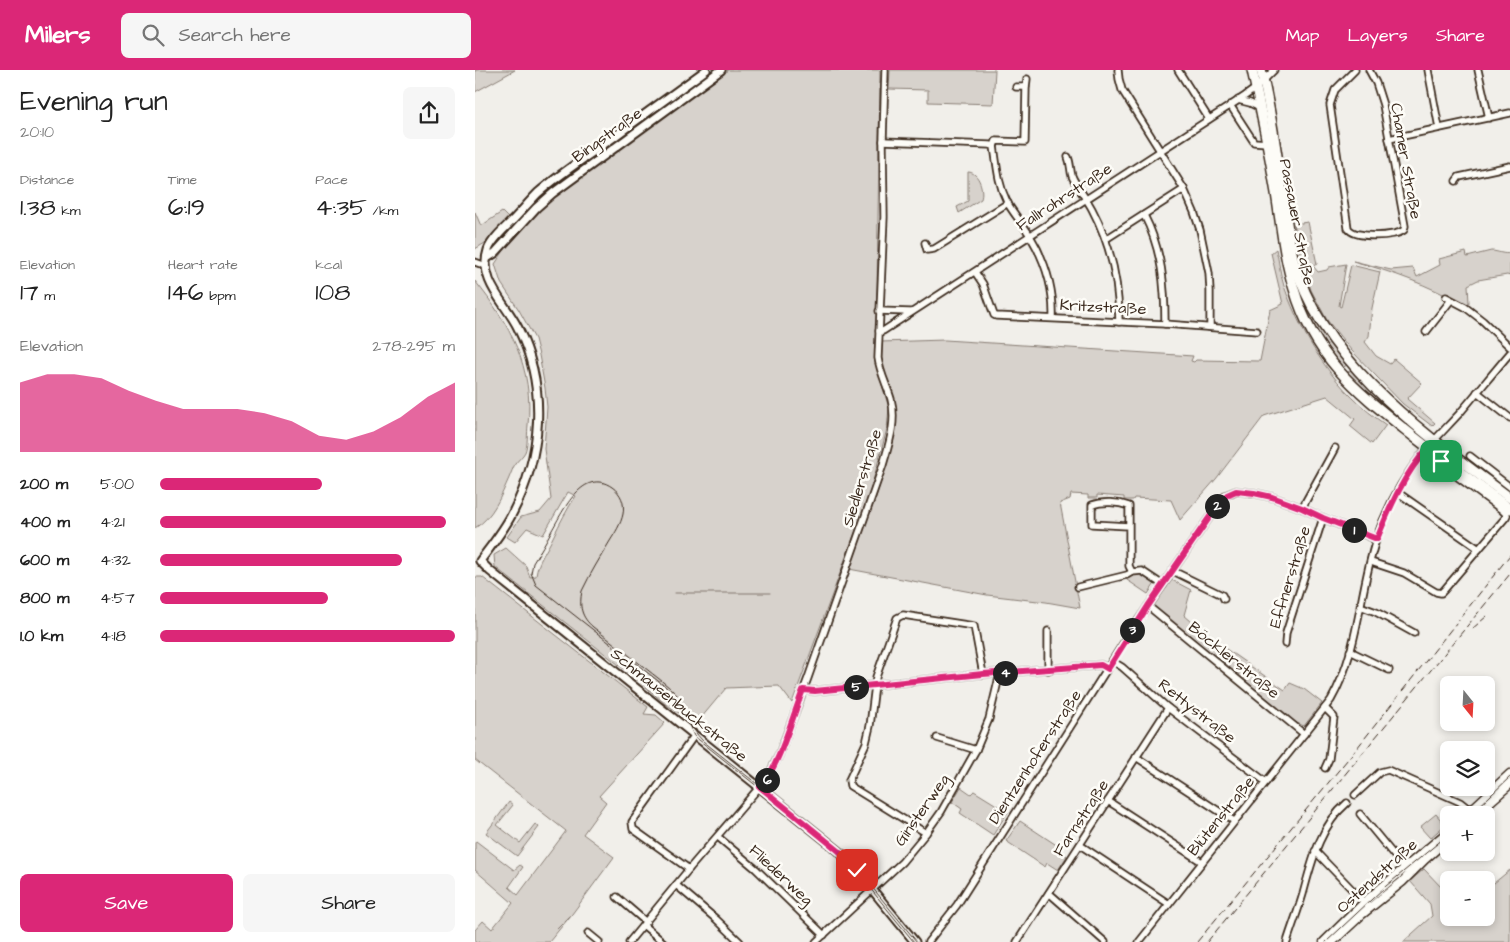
<!DOCTYPE html>
<html lang="en">
<head>
<meta charset="utf-8">
<style>
  :root { --surface:#fff; --page:#f6f6f6; --text:#222; --muted:#767676; --accent:#db2777 }
  body { margin:0; font-family:"Architects Daughter",sans-serif; background:var(--page); color:var(--text); height:100vh; display:flex; flex-direction:column; font-size:19px; white-space:nowrap }
  * { box-sizing:border-box; margin:0 }
  p { font-size:16px; color:var(--muted) }
  .icon { flex:none; width:28px; height:28px; fill:none; stroke:currentColor; stroke-width:2; stroke-linecap:round; stroke-linejoin:round }
  .map { position:relative; flex:1; overflow:hidden }
  .panel { display:flex; flex-direction:column; background:var(--surface); width:475px }
  .panel>* { flex:none }
  .needle { width:32px; rotate:162deg }
  .tools { position:absolute; left:965px; top:606px; display:grid; gap:10px }
  .tools a { display:grid; place-items:center; width:55px; height:55px; border-radius:8px; background:var(--surface); box-shadow:0 2px 8px #0003; font-size:25px }
  .pin { position:absolute; display:grid; place-items:center; width:42px; height:42px; color:#fff; margin:-21px; border-radius:10px; box-shadow:0 2px 8px #0006 }
  .km { position:absolute; width:25px; height:25px; margin:-12px; border-radius:50%; background:#222; color:#fff; font-size:14px; line-height:25px; text-align:center }
  .round { display:grid; place-items:center; flex:none; width:52px; height:52px; border-radius:8px; background:var(--page) }
  .head { display:flex; align-items:center; justify-content:space-between; height:85px; padding:0 20px }
  h1 { font-size:28px; font-weight:600; line-height:38px }
  .stats { display:grid; grid-template-columns:repeat(3,1fr); gap:8px; height:85px; padding:5px 20px }
  .stats div { display:grid; align-content:center }
  .stats b { font-size:25px; font-weight:600 }
  .stats small { font-size:14px; font-weight:400 }
  .stats p { font-size:14px }
  .chart { height:140px; padding:10px 20px }
  .chart p { display:flex; justify-content:space-between }
  .chart svg { width:100%; height:90px; margin-top:5px; fill:var(--accent); opacity:.7 }
  .primary-button { display:flex; gap:10px; margin-top:auto; padding:10px 20px }
  .primary-button a { flex:1; height:58px; border-radius:8px; background:var(--accent); color:#fff; font-size:20px; font-weight:600; line-height:58px; text-align:center }
  .primary-button a+a { background:var(--page); color:var(--text) }
  ul { padding:0 20px; list-style:none; font-size:16px }
  li { display:grid; grid-template-columns:80px 60px 1fr; align-items:center; height:38px }
  li i { height:12px; border-radius:6px; background:var(--accent) }
  header { display:flex; align-items:center; gap:30px; box-sizing:border-box; height:70px; padding:0 25px; background:var(--accent); color:#fff }
  header strong { font-size:24px }
  nav { display:flex; gap:28px; margin-inline-start:auto; font-size:18px }
  .search { width:350px; height:45px; background:var(--page); display:flex; align-items:center; gap:12px; box-sizing:border-box; padding:0 18px; border-radius:8px; color:var(--muted); font-size:19px }
  main { display:flex; flex:1; min-height:0 }
  .map>svg:first-child { display:block }
  .green { fill:#d7d2cc; stroke:#897e75 }
  .lines { fill:none; stroke-linecap:round; stroke-linejoin:round }
  .stream { stroke:#80746b; stroke-width:1 }
  .minor-casing { stroke:#3b2a1e; stroke-width:9 }
  .tertiary-casing { stroke:#3b2a1e; stroke-width:11 }
  .secondary-casing { stroke:#3b2a1e; stroke-width:11 }
  .primary-casing { stroke:#3b2a1e; stroke-width:12 }
  .minor { stroke:#fdfcf7; stroke-width:5.5 }
  .tertiary { stroke:#fdfcf7; stroke-width:7 }
  .secondary { stroke:#fdfcf7; stroke-width:8 }
  .primary { stroke:#fdfcf7; stroke-width:9 }
  .tram { stroke:#3b2a1e; stroke-width:1 }
  .rail { stroke:#3b2a1e; stroke-width:1; stroke-dasharray:8 4; stroke-linecap:butt }
  .route-casing { stroke:#fff; stroke-width:10 }
  .route { stroke:#db2777; stroke-width:6 }
  .labels { text-anchor:middle; dominant-baseline:central; stroke-width:5; stroke-linejoin:round; paint-order:stroke }
  .street-label { font-size:16px; fill:#3b2a1e; stroke:#fdfcf7 }
</style>
</head>
<body>
<header>
<strong>Milers</strong>
<div class="search"><svg class="icon" aria-label="search" viewBox="0 0 24 24"><circle cx="10" cy="10" r="6"/><path d="M15 15l6 6"/></svg>Search here</div>
<nav><a>Map</a><a>Layers</a><a>Share</a></nav>
</header>
<main>
<section class="panel">
<div class="head"><div><h1>Evening run</h1><p>20:10</p></div><a class="round"><svg class="icon" aria-label="share" viewBox="0 0 24 24"><path d="M12 15V3M7 8l5-5 5 5M5 13v7h14v-7"/></svg></a></div>
<div class="stats">
<div><p>Distance</p><b>1.38<small> km</small></b></div>
<div><p>Time</p><b>6:19</b></div>
<div><p>Pace</p><b>4:35<small> /km</small></b></div>
</div>
<div class="stats">
<div><p>Elevation</p><b>17<small> m</small></b></div>
<div><p>Heart rate</p><b>146<small> bpm</small></b></div>
<div><p>kcal</p><b>108</b></div>
</div>
<div class="chart"><p><span>Elevation</span>278–295 m</p>
<svg viewBox="0 0 160 44" preserveAspectRatio="none"><path d="M0 44V10L10 6L20 6L30 8L40 14L50 19L60 23L70 23L80 23L90 25L100 29L110 36L120 38L130 34L140 27L150 17L160 10V44z"/></svg>
</div>
<ul>
<li><b>200 m</b>5:00<i style="width:55%"></i></li>
<li><b>400 m</b>4:21<i style="width:97%"></i></li>
<li><b>600 m</b>4:32<i style="width:82%"></i></li>
<li><b>800 m</b>4:57<i style="width:57%"></i></li>
<li><b>1.0 km</b>4:18<i style="width:100%"></i></li>
</ul>
<div class="primary-button"><a>Save</a><a>Share</a></div>
</section>
<div class="map">
<svg width="1035" height="872" viewBox="0 0 1035 872">
  <rect width="100%" height="100%" fill="#f1efea"/>
  <filter id="ink" filterUnits="userSpaceOnUse"><feTurbulence type="fractalNoise" baseFrequency=".02" numOctaves="2"/><feDisplacementMap in="SourceGraphic" scale="10" xChannelSelector="R" yChannelSelector="G"/><feConvolveMatrix kernelMatrix="1 2 1 2 8 2 1 2 1" color-interpolation-filters="sRGB"/></filter>
  <g filter="url(#ink)">
    <!-- green -->
    <g class="green">
      <polygon points="0,0 40,0 0,22"/>
      <path d="M253,0H405L401,295L414,338L412,359L395,422L317,633L304,616L251,618L221,654L190,634L163,610L20,497L19,485L31,478L51,496L55,507L61,506C63,490 72,481 78,467C85,453 92,439 101,426L93,422L68,465L52,458L40,472L32,467L46,447L65,442L76,429L69,379L72,337L70,318L64,285L60,269L44,240L26,213L20,194L34,173L69,135L113,100Z"/>
      <polygon points="415,0 520,0 518,34 453,32 453,20 414,19"/>
      <path d="M493,102C504,102 509,120 506,129L484,143L482,137L493,131Z"/>
      <polygon points="0,142 6,156 27,142 33,148 10,173 0,179"/>
      <polygon points="833,152 842,194 838,196 843,202 852,200 854,197 871,194 864,236 866,237 876,195 905,202 897,238 894,266 890,272 901,286 915,294 919,289 947,313 932,329 960,353 957,356 928,334 876,280 852,250 836,220 826,187 819,154"/>
      <polygon points="814,177 818,196 876,295 872,295 865,299 840,261 822,221"/>
      <path d="M801,179C804,191 805,204 809,216C829,272 862,322 911,355L897,374L875,356L880,349L852,326L789,346L741,409L705,450L696,430L659,428L658,430H649V427L622,425V428H613V425L596,424L595,429L585,433L605,538L571,532L512,525L374,499L401,427L411,395L419,357L406,292L405,272L470,270L718,286L716,291L719,292L721,290L785,291L795,240L808,234L796,183Z"/>
      <path d="M1016,181C1023,181 1029,185 1035,183V206L1032,205L1003,210L993,215L994,233L989,235C954,215 917,202 878,191L916,200L938,198L942,207L965,195L964,189L991,182L992,187Z"/>
      <path d="M0,211C35,254 59,298 53,355C52,363 53,375 50,382C48,386 43,390 40,394C38,398 36,403 34,408C26,426 18,447 0,458Z"/>
      <polygon points="876,300 879,302 908,332 948,363 946,365 889,322 873,305 873,302"/>
      <polygon points="665,504 681,512 673,524 652,510 651,507"/>
      <polygon points="0,507 7,507 173,637 169,644 181,645 190,653 124,726 131,732 108,764 139,787 97,844 74,872 0,872 0,860 8,851 17,859 38,833 0,800 0,773 1,771 39,800 45,795 48,797 34,817 43,825 91,761 0,690"/>
      <polygon points="697,510 716,520 709,545 738,570 810,620 815,613 829,619 847,633 829,656 819,652 678,537"/>
      <polygon points="486,717 496,724 499,721 533,742 518,765 485,743 487,739 477,732"/>
      <polygon points="34,732 38,735 22,755 45,773 60,754 64,757 42,786 11,763"/>
      <polygon points="961,744 970,755 955,768 945,757"/>
      <polygon points="545,751 583,776 582,779 592,786 583,800 572,793 570,797 531,771"/>
      <polygon points="949,799 967,818 974,812 974,848 1011,848 1011,814 1019,813 1035,800 1035,872 928,872 957,846 955,834 935,811"/>
    </g>
    <g class="lines">
      <!-- stream -->
      <g class="stream">
        <polyline points="200,523 295,523"/>
        <polyline points="82,859 95,846"/>
      </g>
      <!-- minor casing -->
      <g class="minor-casing">
        <g id="minor">
          <polyline points="643,0 644,9 647,20 709,119 719,142 725,160 734,203 735,221 735,257"/>
          <polyline points="703,0 734,49"/>
          <path d="M880,0L860,20L855,35L873,158C879,169 921,167 929,160L930,156L908,35L901,13L894,0"/>
          <polyline points="953,0 964,58"/>
          <polyline points="1003,0 1014,48"/>
          <polyline points="551,17 552,9"/>
          <polyline points="763,30 775,33 785,38"/>
          <polyline points="755,35 779,72 792,73"/>
          <polyline points="914,69 1035,43"/>
          <path d="M408,71L515,75L519,76C522,96 523,114 532,132C538,143 547,153 554,164C570,190 579,217 578,248"/>
          <polyline points="519,76 521,71 550,72 551,17 541,17"/>
          <path d="M593,87C596,94 595,100 597,106C601,116 612,129 617,139C636,175 644,212 644,252"/>
          <polyline points="981,111 984,107 1035,96"/>
          <path d="M669,145C687,180 690,215 690,254"/>
          <polyline points="631,169 709,119"/>
          <polyline points="450,173 452,180 459,179 533,133"/>
          <polyline points="0,192 11,196"/>
          <polyline points="500,202 508,214 519,245 521,246 690,254 782,261"/>
          <polyline points="971,227 990,237 1008,251 1035,277"/>
          <polyline points="404,241 435,242"/>
          <polyline points="404,261 408,261 770,26 781,18 799,0"/>
          <polyline points="951,262 976,230"/>
          <polyline points="1002,322 1035,348"/>
          <polyline points="995,386 1035,417"/>
          <polyline points="922,422 1004,479"/>
          <polyline points="827,438 860,378"/>
          <path d="M653,456L617,454V435C628,431 643,432 654,436V496L657,502L667,501L688,515"/>
          <polyline points="896,492 929,503 961,522 966,523 969,520 1031,447 1032,445 1027,440 969,397 966,388"/>
          <polyline points="698,501 747,525 749,529"/>
          <polyline points="603,517 652,505 657,502"/>
          <polyline points="673,536 829,664"/>
          <polyline points="885,536 901,542 939,563"/>
          <polyline points="573,561 573,600"/>
          <polyline points="810,574 811,563 848,448"/>
          <polyline points="875,581 914,600"/>
          <polyline points="637,591 647,597 693,638 791,712"/>
          <polyline points="328,620 340,621 508,604 626,595 633,599"/>
          <polyline points="850,638 859,647 854,689 850,698"/>
          <polyline points="462,668 501,680"/>
          <polyline points="661,687 759,751"/>
          <polyline points="880,725 905,702 913,700 985,732 999,743"/>
          <polyline points="633,731 727,792"/>
          <polyline points="885,744 932,801"/>
          <polyline points="451,763 375,716 374,710 391,673 395,656 401,607 422,548 428,545 499,556 508,604"/>
          <polyline points="243,767 281,799 349,865"/>
          <polyline points="605,775 694,834"/>
          <polyline points="840,781 892,835"/>
          <polyline points="214,799 158,759 157,752 219,666"/>
          <polyline points="201,815 241,849 265,872"/>
          <polyline points="574,823 630,872"/>
          <polyline points="142,827 171,852"/>
          <polyline points="168,855 188,872"/>
          <polyline points="113,863 124,872"/>
          <path d="M154,872L214,799L293,707L304,685L333,608L408,395C414,374 422,351 416,329C412,315 405,303 403,288L409,147L408,71L410,0"/>
          <polyline points="341,872 427,792 451,763 466,742 501,680 514,649 525,603"/>
          <polyline points="453,872 482,835 660,555 743,435 751,425 761,421 779,423 797,427 827,438 848,448 901,469"/>
          <polyline points="542,872 693,638"/>
          <path d="M664,872L856,630C884,581 884,522 901,470C911,439 928,408 948,383C959,370 972,357 984,344C1001,324 1018,303 1035,283"/>
          <path d="M812,872C817,856 823,841 828,824C837,791 845,756 872,733"/>
        </g>
      </g>
      <!-- tertiary casing -->
      <g class="tertiary-casing">
        <g id="tertiary">
          <path d="M231,0C201,22 170,44 139,67C114,85 87,102 63,123C54,132 46,142 37,151C29,159 17,169 13,180C3,211 31,233 43,258C73,318 67,386 37,444C29,460 16,476 5,491L15,501L364,781L382,801L440,872"/>
          <polyline points="12,188 20,183 61,138 78,123 246,0"/>
        </g>
      </g>
      <!-- secondary casing -->
      <g class="secondary-casing">
        <g id="secondary">
          <polyline points="991,745 1035,704"/>
          <polyline points="1000,745 1035,714"/>
          <polyline points="849,872 893,829 974,761"/>
          <polyline points="857,872 886,845 927,812 950,789 974,768"/>
        </g>
      </g>
      <!-- primary casing -->
      <g class="primary-casing">
        <g id="primary">
          <path d="M777,0C786,41 794,81 801,123C806,155 809,188 819,219C840,290 883,322 938,366C970,391 1003,415 1035,439"/>
          <path d="M786,0C796,39 801,79 807,120C811,143 813,167 819,191C847,294 954,367 1035,428"/>
        </g>
      </g>
      <!-- minor -->
      <use href="#minor" class="minor"/>
      <!-- tertiary -->
      <use href="#tertiary" class="tertiary"/>
      <!-- secondary -->
      <use href="#secondary" class="secondary"/>
      <!-- primary -->
      <use href="#primary" class="primary"/>
      <!-- tram -->
      <g class="tram">
        <polyline points="995,745 1035,707"/>
        <path d="M439,872L367,784L219,666L203,631L192,618L61,515L56,503L58,493C65,482 71,471 77,460C88,441 108,397 137,417C146,423 150,433 148,444C146,454 140,463 135,471C125,488 115,504 107,521C104,536 106,547 118,557C135,570 152,584 169,597C180,606 192,614 202,625C214,640 213,657 228,671L369,783L442,872"/>
        <polyline points="851,872 911,816 974,764"/>
      </g>
      <!-- rail -->
      <g class="rail">
        <polyline points="997,559 1012,546"/>
        <polyline points="722,872 882,678 1035,485"/>
        <polyline points="732,872 1035,504"/>
      </g>
    </g>
  </g>
  <g class="lines" filter="url(#ink)">
    <!-- route casing -->
    <g class="route-casing">
      <path id="route" d="M382,800L364,781L285,717C303,700 318,645 328,620L340,621L508,604L626,595L633,599L673,536L743,435L752,425L761,421L779,423L797,427L827,438L848,448L902,469C915,437 929,404 953,378L965,387L966,391"/>
    </g>
    <!-- route -->
    <use href="#route" class="route"/>
  </g>
  <g class="labels">
    <!-- street labels -->
    <g class="street-label">
      <text transform="translate(132 65) rotate(-36)">Bingstraße</text>
      <text transform="translate(931 91) rotate(80)">Chamer Straße</text>
      <text transform="translate(589 127) rotate(-33)">Fallrohrstraße</text>
      <text transform="translate(822 152) rotate(79)">Passauer Straße</text>
      <text transform="translate(628 237) rotate(3)">Kritzstraße</text>
      <text transform="translate(387 408) rotate(-73)">Siedlerstraße</text>
      <text transform="translate(815 507) rotate(-73)">Effnerstraße</text>
      <text transform="translate(759 590) rotate(39)">Böcklerstraße</text>
      <text transform="translate(204 635) rotate(39)">Schmausenbuckstraße</text>
      <text transform="translate(722 641) rotate(38)">Rettystraße</text>
      <text transform="translate(560 687) rotate(-57)">Dientzenhoferstraße</text>
      <text transform="translate(447 740) rotate(-55)">Ginsterweg</text>
      <text transform="translate(746 746) rotate(-51)">Blütenstraße</text>
      <text transform="translate(606 748) rotate(-57)">Farnstraße</text>
      <text transform="translate(306 805) rotate(43)">Fliederweg</text>
      <text transform="translate(902 806) rotate(-42)">Ostendstraße</text>
    </g>
  </g>
</svg>
<div class="tools">
<a><svg class="needle" viewBox="-14 -14 28 28"><path d="M0-13l5 13h-10z" fill="#e53935"/><path d="M0 13l5-13h-10z" fill="#767676"/></svg></a>
<a><svg class="icon" aria-label="layers" viewBox="0 0 24 24"><path d="M12 4l9 5-9 5-9-5zM3 14l9 5 9-5"/></svg></a>
<a>+</a>
<a>−</a>
</div>
<div class="pin" style="left:966px;top:391px;background:#1e9e55"><svg class="icon" aria-label="arrive" viewBox="0 0 24 24"><path d="M6 21V4h12l-3 4 3 4H6"/></svg></div>
<div class="pin" style="left:382px;top:800px;background:#d93025"><svg class="icon" aria-label="check" viewBox="0 0 24 24"><path d="M5 12l5 5 9-10"/></svg></div>
<b class="km" style="left:879px;top:460px">1</b>
<b class="km" style="left:742px;top:436px">2</b>
<b class="km" style="left:657px;top:560px">3</b>
<b class="km" style="left:530px;top:603px">4</b>
<b class="km" style="left:381px;top:617px">5</b>
<b class="km" style="left:292px;top:710px">6</b>
</div>
</main>
</body>
</html>
